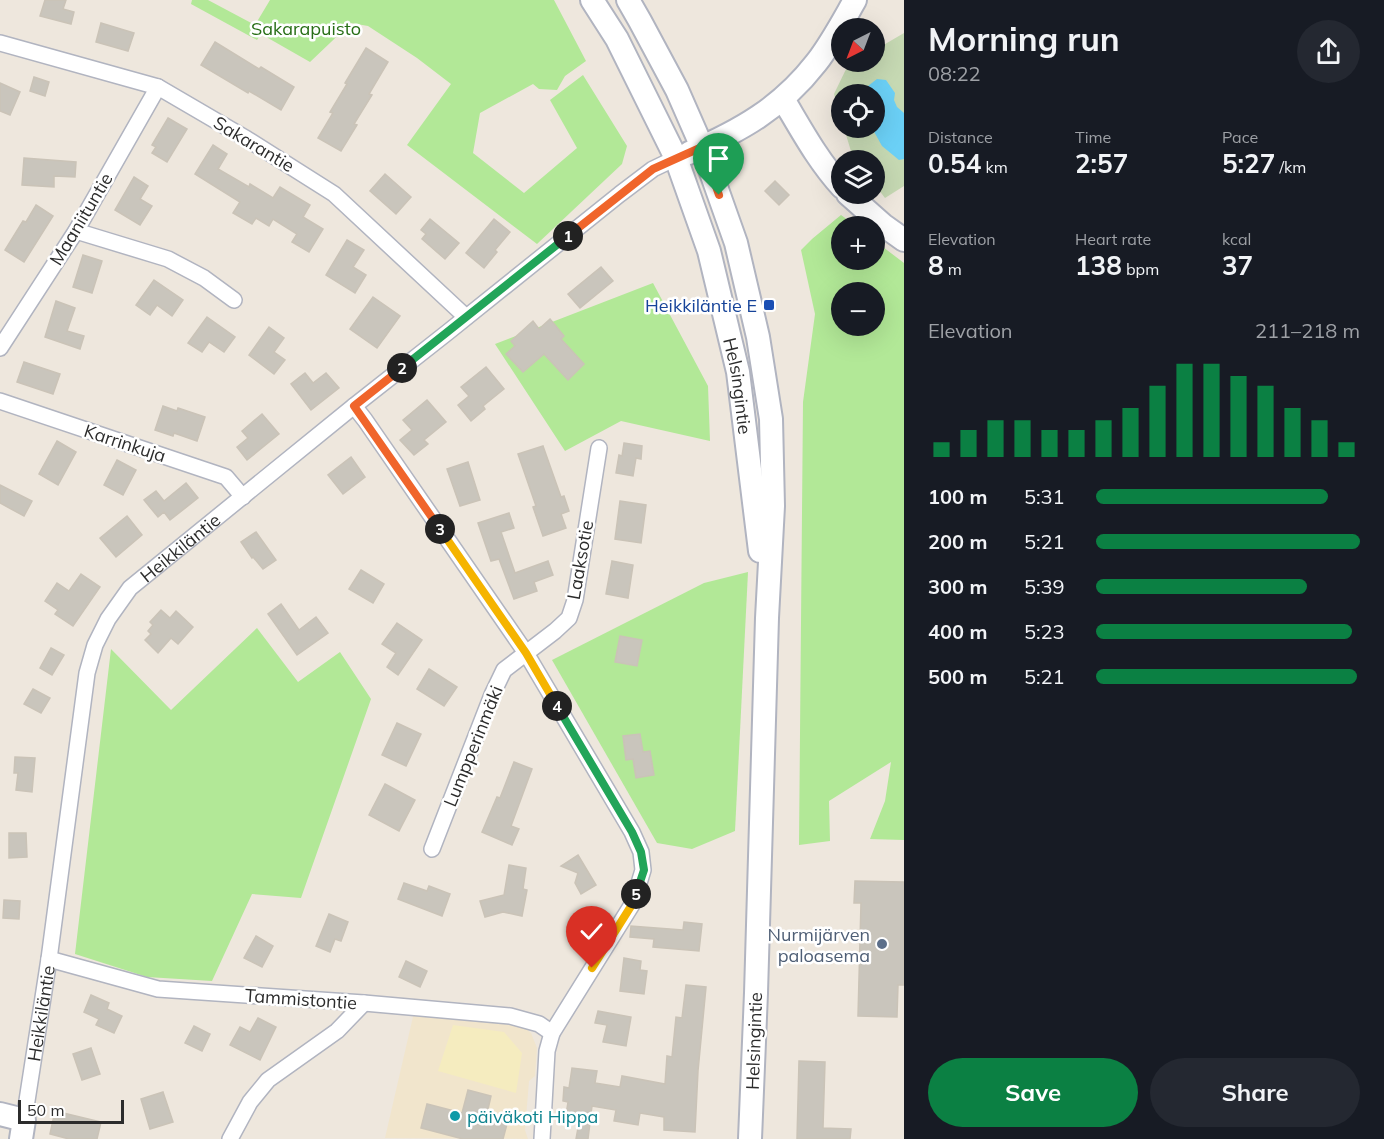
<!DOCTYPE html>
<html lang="en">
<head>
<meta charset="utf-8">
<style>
  :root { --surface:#171b24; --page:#242831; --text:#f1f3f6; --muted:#9ea1a6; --accent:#0b8043 }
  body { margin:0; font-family:Mulish,sans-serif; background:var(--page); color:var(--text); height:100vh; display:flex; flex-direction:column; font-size:22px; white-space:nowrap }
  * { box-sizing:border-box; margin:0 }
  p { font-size:20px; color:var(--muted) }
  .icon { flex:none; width:33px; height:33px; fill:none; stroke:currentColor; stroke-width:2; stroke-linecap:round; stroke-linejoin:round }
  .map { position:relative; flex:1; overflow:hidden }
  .details { display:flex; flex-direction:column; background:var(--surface); width:480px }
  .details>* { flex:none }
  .needle { width:39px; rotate:222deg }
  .controls { position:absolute; left:831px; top:18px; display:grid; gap:12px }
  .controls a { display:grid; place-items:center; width:54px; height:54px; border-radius:50%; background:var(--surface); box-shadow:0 6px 24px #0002; font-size:30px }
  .scale { position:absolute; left:18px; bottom:15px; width:106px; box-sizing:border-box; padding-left:6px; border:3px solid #2c2c2c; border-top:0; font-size:16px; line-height:21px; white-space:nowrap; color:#2c2c2c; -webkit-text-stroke:4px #fff; paint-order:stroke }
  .pin { position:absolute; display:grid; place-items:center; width:51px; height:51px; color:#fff; margin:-62px -26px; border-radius:50% 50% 50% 0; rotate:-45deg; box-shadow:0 0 6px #0007 }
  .pin .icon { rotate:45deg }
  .km { position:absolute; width:30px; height:30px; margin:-15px; border-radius:50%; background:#222; color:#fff; font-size:16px; line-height:30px; text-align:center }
  .round { display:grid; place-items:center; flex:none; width:63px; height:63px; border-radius:32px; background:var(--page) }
  .summary { display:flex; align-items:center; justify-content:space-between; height:102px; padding:0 24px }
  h1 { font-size:33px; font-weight:700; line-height:45px }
  .metrics { display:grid; grid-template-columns:repeat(3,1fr); gap:9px; height:102px; padding:6px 24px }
  .metrics div { display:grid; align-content:center }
  .metrics b { font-size:26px; font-weight:700 }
  .metrics small { font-size:16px; font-weight:400 }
  .metrics p { font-size:16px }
  .chart { height:168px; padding:12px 24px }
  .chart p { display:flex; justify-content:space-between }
  .chart svg { width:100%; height:108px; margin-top:6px; stroke:var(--accent); stroke-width:6 }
  .action { display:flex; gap:12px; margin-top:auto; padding:12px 24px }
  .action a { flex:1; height:69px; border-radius:36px; background:var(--accent); color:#fff; font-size:24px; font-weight:700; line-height:69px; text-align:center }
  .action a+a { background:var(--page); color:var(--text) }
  ul { padding:0 24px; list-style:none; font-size:20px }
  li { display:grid; grid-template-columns:96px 72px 1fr; align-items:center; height:45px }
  li i { height:15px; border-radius:8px; background:var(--accent) }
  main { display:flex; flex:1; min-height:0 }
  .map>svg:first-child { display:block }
  .education { fill:#f1e5cc }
  .green { fill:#b2e897; fill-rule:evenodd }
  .sand { fill:#f5ecbf }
  .cemetery { fill:#c6d9b3 }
  .water { fill:#6bd0f6 }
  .building { fill:#c9c5bc; stroke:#cac3b7; stroke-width:1.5 }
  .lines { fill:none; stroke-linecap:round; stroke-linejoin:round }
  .street-casing { stroke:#b1b4c0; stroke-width:18 }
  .secondary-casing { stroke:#b1b4c0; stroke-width:26 }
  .street { stroke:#fff; stroke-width:15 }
  .secondary { stroke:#fff; stroke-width:22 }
  .split-1-casing { stroke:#fff; stroke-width:12 }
  .split-2-casing { stroke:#fff; stroke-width:12 }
  .split-3-casing { stroke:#fff; stroke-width:12 }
  .split-4-casing { stroke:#fff; stroke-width:12 }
  .split-5-casing { stroke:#fff; stroke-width:12 }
  .split-6-casing { stroke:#fff; stroke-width:12 }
  .split-1 { stroke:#f0652b; stroke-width:8 }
  .split-2 { stroke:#22a559; stroke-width:8 }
  .split-3 { stroke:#f0652b; stroke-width:8 }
  .split-4 { stroke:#f5b400; stroke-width:8 }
  .split-5 { stroke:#22a559; stroke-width:8 }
  .split-6 { stroke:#f5b400; stroke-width:8 }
  .transit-dot { fill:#1a4fb4; stroke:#fff; stroke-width:2 }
  .service-dot { fill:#5c6f8a; stroke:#fff; stroke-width:2 }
  .culture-dot { fill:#0f9aa8; stroke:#fff; stroke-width:2 }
  .labels { text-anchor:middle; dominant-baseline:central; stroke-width:5; stroke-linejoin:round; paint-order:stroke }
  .park-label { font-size:18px; fill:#286e16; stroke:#fff }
  .street-label { font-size:18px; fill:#2c2c2c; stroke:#fff }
  .transit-label { font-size:18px; fill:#164399; stroke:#fff; text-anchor:end }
  .service-label { font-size:18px; fill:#4e5e75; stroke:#fff; text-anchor:end }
  .culture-label { font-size:18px; fill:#0d838f; stroke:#fff; text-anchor:start }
</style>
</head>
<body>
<main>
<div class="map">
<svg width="904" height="1139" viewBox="0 0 904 1139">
  <rect width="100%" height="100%" fill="#eee7dd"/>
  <!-- education -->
  <polygon class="education" points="415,1008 510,1016 531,1033 537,1048 535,1076 529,1081 525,1130 528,1139 385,1138"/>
  <!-- green -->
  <g class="green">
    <polygon points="192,0 208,0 255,25 270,0 554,0 586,61 565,76 557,90 539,89 533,84 480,113 473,153 524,193 577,148 550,100 583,75 627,146 622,164 537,244 407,145 451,84 417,58 368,26 351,23 310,62 261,34 257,40 191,4"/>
    <path d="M841,215L856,226H842V260H874L875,241L904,263V840L870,839L885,801L891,762L829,801L830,841L799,845L803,402L815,314L801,250L812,239ZM842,292H874V326H842Z"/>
    <polygon points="653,283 708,386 710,441 621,421 565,451 495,344"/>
    <polygon points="748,572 735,831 692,849 657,843 552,660 704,583"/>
    <polygon points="257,628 298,682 340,652 371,699 301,898 252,894 212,981 147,977 75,954 111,649 171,710"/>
  </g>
  <!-- sand -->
  <polygon class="sand" points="453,1025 504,1032 522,1053 516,1093 438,1071"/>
  <!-- cemetery -->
  <polygon class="cemetery" points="904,33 904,186 885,198 875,185 874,160 855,160 853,158 844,128 874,128 874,94 842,94 841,119 834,94 849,63 851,62 874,62 875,50"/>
  <!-- water -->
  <polygon class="water" points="877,79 886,80 895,93 894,100 897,107 904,113 904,159 899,160 882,146 872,128 874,128 874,94 863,94 868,86"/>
  <!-- building -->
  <g class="building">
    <polygon points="45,0 66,0 63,9 74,12 71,24 40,16"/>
    <polygon points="101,23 134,33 128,51 96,42"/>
    <polygon points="215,42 259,69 261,67 294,87 281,110 249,91 248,93 201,65"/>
    <polygon points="366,48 388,62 369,94 372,95 354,124 357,125 341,151 318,138 333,113 330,112 347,84 345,83"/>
    <polygon points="34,77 49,82 45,96 30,91"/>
    <polygon points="0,83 20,92 10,115 0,111"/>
    <polygon points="168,118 187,129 167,162 152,153 156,147 152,145"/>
    <polygon points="213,145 227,154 218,169 249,187 250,184 273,198 280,187 310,205 303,217 323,229 309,252 292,242 297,234 273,219 269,226 256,218 252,224 233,213 240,202 195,174"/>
    <polygon points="24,158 76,162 75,177 54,176 54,187 22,185"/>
    <polygon points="385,174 411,197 396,214 370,191"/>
    <polygon points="134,177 148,186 140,199 152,206 140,225 115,210"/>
    <polygon points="775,181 789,195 779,205 765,191"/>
    <polygon points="36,205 53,216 24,262 5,250 23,221 26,222"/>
    <polygon points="430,219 459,243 445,259 422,239 426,234 421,230"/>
    <polygon points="494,219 510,232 495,250 497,252 484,268 466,253"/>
    <polygon points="347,240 364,250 353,267 366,275 355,293 326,275"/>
    <polygon points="83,255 102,261 92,293 73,287"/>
    <polygon points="601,267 613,281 580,308 568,294"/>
    <polygon points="154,280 183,300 172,316 157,305 150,315 136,305"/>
    <polygon points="373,297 400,316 377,348 350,329"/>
    <polygon points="56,301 75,308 67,331 84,336 80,349 45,337"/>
    <polygon points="207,317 235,337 224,352 209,342 202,352 188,343"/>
    <polygon points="550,319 564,336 561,339 584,364 568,380 544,354 523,372 506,354 515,346 511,341 533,321 539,329"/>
    <polygon points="269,327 284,338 274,352 285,360 274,374 249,355"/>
    <polygon points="24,362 60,374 53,394 17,382"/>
    <polygon points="486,367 504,389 483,406 485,409 471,421 458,405 469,396 461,387"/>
    <polygon points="305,373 313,383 326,373 339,388 311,410 291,384"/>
    <polygon points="427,400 446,422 424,440 428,444 414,455 400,440 412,430 403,420"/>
    <polygon points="163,406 177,411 178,408 205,417 197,441 174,433 173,436 155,430"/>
    <polygon points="262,414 279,434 247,460 237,447 248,438 242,431"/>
    <polygon points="57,441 76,452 58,485 39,474"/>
    <polygon points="624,443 642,446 641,459 636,458 633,476 616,473 619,455 622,456"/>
    <polygon points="543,446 561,497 564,496 569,511 561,514 566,528 543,536 533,507 536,506 518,454"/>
    <polygon points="351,457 365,477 343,494 328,475"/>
    <polygon points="117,460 136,470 123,495 104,485"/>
    <polygon points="468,462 480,500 460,506 447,469"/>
    <polygon points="186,483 198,498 170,520 164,512 158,517 144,500 156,491 164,501"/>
    <polygon points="0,485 32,501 24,516 0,503"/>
    <polygon points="620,501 646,505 641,543 615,539"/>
    <polygon points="509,513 514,528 501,532 515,573 548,561 553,575 534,582 537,591 514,599 499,559 491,561 478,523"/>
    <polygon points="127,516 142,535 116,557 100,538"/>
    <polygon points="256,532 276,560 263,569 253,557 252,558 241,542"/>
    <polygon points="612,561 633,565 628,598 606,594"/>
    <polygon points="361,570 384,584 373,603 349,589"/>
    <polygon points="81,574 100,587 73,626 55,614 58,610 45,601 57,583 69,591"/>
    <polygon points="281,604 299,630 316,617 328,633 297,655 268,614"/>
    <polygon points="161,610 170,618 176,611 193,627 178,644 171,638 158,653 145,640 151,634 148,631 153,625 150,622"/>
    <polygon points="397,623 422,640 398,675 387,667 396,653 382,644"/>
    <polygon points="620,636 642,640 637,666 615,662"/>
    <polygon points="51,648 64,655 52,675 40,668"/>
    <polygon points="429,669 457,687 444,706 417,689"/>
    <polygon points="33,689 50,698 41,713 24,704"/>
    <polygon points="397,723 421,734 406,766 382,755"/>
    <polygon points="640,734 643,752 650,751 654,775 636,778 633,759 626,760 623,736"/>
    <polygon points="15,757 35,758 32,792 16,790 18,773 14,773"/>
    <polygon points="514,762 532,769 511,826 519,829 512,845 482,832 497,797 500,798"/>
    <polygon points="385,784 415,800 399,831 369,815"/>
    <polygon points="9,833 26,833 27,857 9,858"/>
    <polygon points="578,855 596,885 581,894 575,883 578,873 561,866"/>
    <polygon points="509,865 526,868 523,889 527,890 522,916 503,912 485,917 480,901 504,895"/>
    <polygon points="855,881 904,882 904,985 898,985 897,1017 858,1016 861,903 854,903"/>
    <polygon points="404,883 427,891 429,886 450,894 442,916 398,899"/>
    <polygon points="4,900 20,901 19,919 3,918"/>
    <polygon points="329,914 348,922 341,941 335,939 330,952 316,946"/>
    <polygon points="684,922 702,924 699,951 653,947 654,939 630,937 631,926 683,930"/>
    <polygon points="256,936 273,946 262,967 244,958"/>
    <polygon points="624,958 641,961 640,970 647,971 644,994 620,991"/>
    <polygon points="406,961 427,971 420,987 399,977"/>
    <polygon points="686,985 706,987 698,1071 695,1132 664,1130 664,1117 640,1113 638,1125 614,1121 616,1110 592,1106 588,1139 576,1139 580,1117 566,1115 568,1102 563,1101 564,1087 569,1088 572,1068 597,1071 595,1083 620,1087 622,1076 665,1084 667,1056 672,1057 676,1017 682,1018"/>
    <polygon points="91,995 109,1003 107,1009 122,1016 114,1033 96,1025 99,1019 84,1012"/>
    <polygon points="598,1011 631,1017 626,1046 603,1042 607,1025 595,1023"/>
    <polygon points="258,1018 276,1027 260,1060 230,1045 240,1027 250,1032"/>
    <polygon points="194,1026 210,1034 202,1051 185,1043"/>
    <polygon points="91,1048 100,1074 82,1080 73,1054"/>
    <polygon points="799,1061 825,1062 823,1128 851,1129 850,1139 797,1139"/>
    <polygon points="468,1090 491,1096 486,1118 507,1124 503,1139 463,1139 421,1128 427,1104 462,1113"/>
    <polygon points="163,1092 173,1122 150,1129 141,1099"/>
    <polygon points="55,1111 101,1122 97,1139 69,1139 50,1134"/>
  </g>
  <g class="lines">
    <!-- street casing -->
    <g class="street-casing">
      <g id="street">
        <polyline points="0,43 158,87 247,139 334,194 466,317"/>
        <polyline points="76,231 168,259 204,278 234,300"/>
        <polyline points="0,348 76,231 158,87"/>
        <polyline points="0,401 226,477 243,497"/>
        <polyline points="354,406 365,420 526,653 632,832 641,852 643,870 633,903 552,1033 547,1051 542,1139"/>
        <polyline points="432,849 492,695 504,670 555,631 569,618 575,600 599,448"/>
        <polyline points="49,959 158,989 364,1003 510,1016 539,1024 552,1033"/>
        <path id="s1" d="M24,1120L49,959L87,673L95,645L108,619L130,588L354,406L448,332L620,194L653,169L676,158"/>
        <polyline points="230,1139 250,1102 268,1080 337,1031 364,1003"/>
      </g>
    </g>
    <!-- secondary casing -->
    <g class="secondary-casing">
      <g id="secondary">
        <path id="s2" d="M592,0L617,39L676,158L709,251L738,372L760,551"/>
        <polyline points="628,0 640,21 677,90 702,147 736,243 758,337 771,419 773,506 767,618 756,993 750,1139"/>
        <path d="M783,99C801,129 818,161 842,187"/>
        <path d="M689,153C740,131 781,108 816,63C831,44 843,21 855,0"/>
        <polyline points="848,194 883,225 904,240"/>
        <polyline points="0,1114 24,1120 21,1139"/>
      </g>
    </g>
    <!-- street -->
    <use href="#street" class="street"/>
    <!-- secondary -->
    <use href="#secondary" class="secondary"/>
  </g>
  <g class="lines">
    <!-- split-1 casing -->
    <g class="split-1-casing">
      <polyline id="split-1" points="568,236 653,169 702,147 719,195"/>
    </g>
    <!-- split-2 casing -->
    <g class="split-2-casing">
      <polyline id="split-2" points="402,368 568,236"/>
    </g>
    <!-- split-3 casing -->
    <g class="split-3-casing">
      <polyline id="split-3" points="402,368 354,406 440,529"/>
    </g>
    <!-- split-4 casing -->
    <g class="split-4-casing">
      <polyline id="split-4" points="440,529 526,653 557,706"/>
    </g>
    <!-- split-5 casing -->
    <g class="split-5-casing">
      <polyline id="split-5" points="557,706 632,832 641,852 644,870 636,894"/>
    </g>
    <!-- split-6 casing -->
    <g class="split-6-casing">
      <polyline id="split-6" points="592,968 633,903 636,894"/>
    </g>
    <!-- split-1 -->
    <use href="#split-1" class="split-1"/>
    <!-- split-2 -->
    <use href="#split-2" class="split-2"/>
    <!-- split-3 -->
    <use href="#split-3" class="split-3"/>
    <!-- split-4 -->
    <use href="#split-4" class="split-4"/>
    <!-- split-5 -->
    <use href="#split-5" class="split-5"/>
    <!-- split-6 -->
    <use href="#split-6" class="split-6"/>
  </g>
  <!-- markers -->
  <rect class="transit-dot" x="763" y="299" width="12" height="12" rx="3"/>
  <circle class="service-dot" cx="882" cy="944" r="6"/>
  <circle class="culture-dot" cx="455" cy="1116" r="6"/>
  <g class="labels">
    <!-- park labels -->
    <g class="park-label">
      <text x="306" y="28">Sakarapuisto</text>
    </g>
    <!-- street labels -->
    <g class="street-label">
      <text transform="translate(254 144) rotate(31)">Sakarantie</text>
      <text transform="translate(81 219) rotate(-59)">Maaniituntie</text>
      <text stroke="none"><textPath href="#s2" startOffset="416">Helsingintie</textPath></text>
      <text transform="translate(125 443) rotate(18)">Karrinkuja</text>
      <text stroke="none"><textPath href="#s1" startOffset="612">Heikkiläntie</textPath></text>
      <text transform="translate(580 560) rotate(-80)">Laaksotie</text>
      <text transform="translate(473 746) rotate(-68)">Lumpperinmäki</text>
      <text transform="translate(301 999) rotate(4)">Tammistontie</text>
      <text stroke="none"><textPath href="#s1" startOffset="108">Heikkiläntie</textPath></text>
      <text transform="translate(754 1041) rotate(-88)">Helsingintie</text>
    </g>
    <!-- transit labels -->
    <g class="transit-label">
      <text x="757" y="305">Heikkiläntie E</text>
    </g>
    <!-- service labels -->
    <g class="service-label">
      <text x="870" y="934">Nurmijärven<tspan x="870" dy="21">paloasema</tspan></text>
    </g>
    <!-- culture labels -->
    <g class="culture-label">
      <text x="467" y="1116">päiväkoti Hippa</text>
    </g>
  </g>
</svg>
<div class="controls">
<a><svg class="needle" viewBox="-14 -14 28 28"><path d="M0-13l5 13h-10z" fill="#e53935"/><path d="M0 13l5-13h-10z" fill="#9ea1a6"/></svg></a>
<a><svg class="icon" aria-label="locate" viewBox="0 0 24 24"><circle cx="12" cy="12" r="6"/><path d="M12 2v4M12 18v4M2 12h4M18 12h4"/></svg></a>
<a><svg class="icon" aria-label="layers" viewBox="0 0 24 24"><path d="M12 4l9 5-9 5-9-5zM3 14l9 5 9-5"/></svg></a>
<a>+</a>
<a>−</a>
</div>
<div class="scale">50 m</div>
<div class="pin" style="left:719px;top:195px;background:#1e9e55"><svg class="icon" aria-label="arrive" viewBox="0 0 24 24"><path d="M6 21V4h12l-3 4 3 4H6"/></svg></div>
<div class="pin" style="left:592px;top:968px;background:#d93025"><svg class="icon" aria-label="check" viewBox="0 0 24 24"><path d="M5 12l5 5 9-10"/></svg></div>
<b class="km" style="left:568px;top:236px">1</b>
<b class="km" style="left:402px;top:368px">2</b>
<b class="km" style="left:440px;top:529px">3</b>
<b class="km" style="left:557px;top:706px">4</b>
<b class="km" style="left:636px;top:894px">5</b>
</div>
<section class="details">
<div class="summary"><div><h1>Morning run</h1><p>08:22</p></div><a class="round"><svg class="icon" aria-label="share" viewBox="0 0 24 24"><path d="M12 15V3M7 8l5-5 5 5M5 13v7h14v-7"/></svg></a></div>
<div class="metrics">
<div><p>Distance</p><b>0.54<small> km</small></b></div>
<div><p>Time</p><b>2:57</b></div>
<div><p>Pace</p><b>5:27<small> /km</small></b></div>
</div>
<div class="metrics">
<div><p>Elevation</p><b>8<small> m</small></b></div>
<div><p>Heart rate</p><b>138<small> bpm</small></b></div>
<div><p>kcal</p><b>37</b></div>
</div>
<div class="chart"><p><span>Elevation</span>211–218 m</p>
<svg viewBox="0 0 160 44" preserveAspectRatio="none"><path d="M5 44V38M15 44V33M25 44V29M35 44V29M45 44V33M55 44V33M65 44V29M75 44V24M85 44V15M95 44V6M105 44V6M115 44V11M125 44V15M135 44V24M145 44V29M155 44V38"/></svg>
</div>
<ul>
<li><b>100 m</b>5:31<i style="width:88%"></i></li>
<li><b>200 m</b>5:21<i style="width:100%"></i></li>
<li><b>300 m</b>5:39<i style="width:80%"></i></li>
<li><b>400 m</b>5:23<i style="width:97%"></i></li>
<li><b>500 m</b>5:21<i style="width:99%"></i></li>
</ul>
<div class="action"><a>Save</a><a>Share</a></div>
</section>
</main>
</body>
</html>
